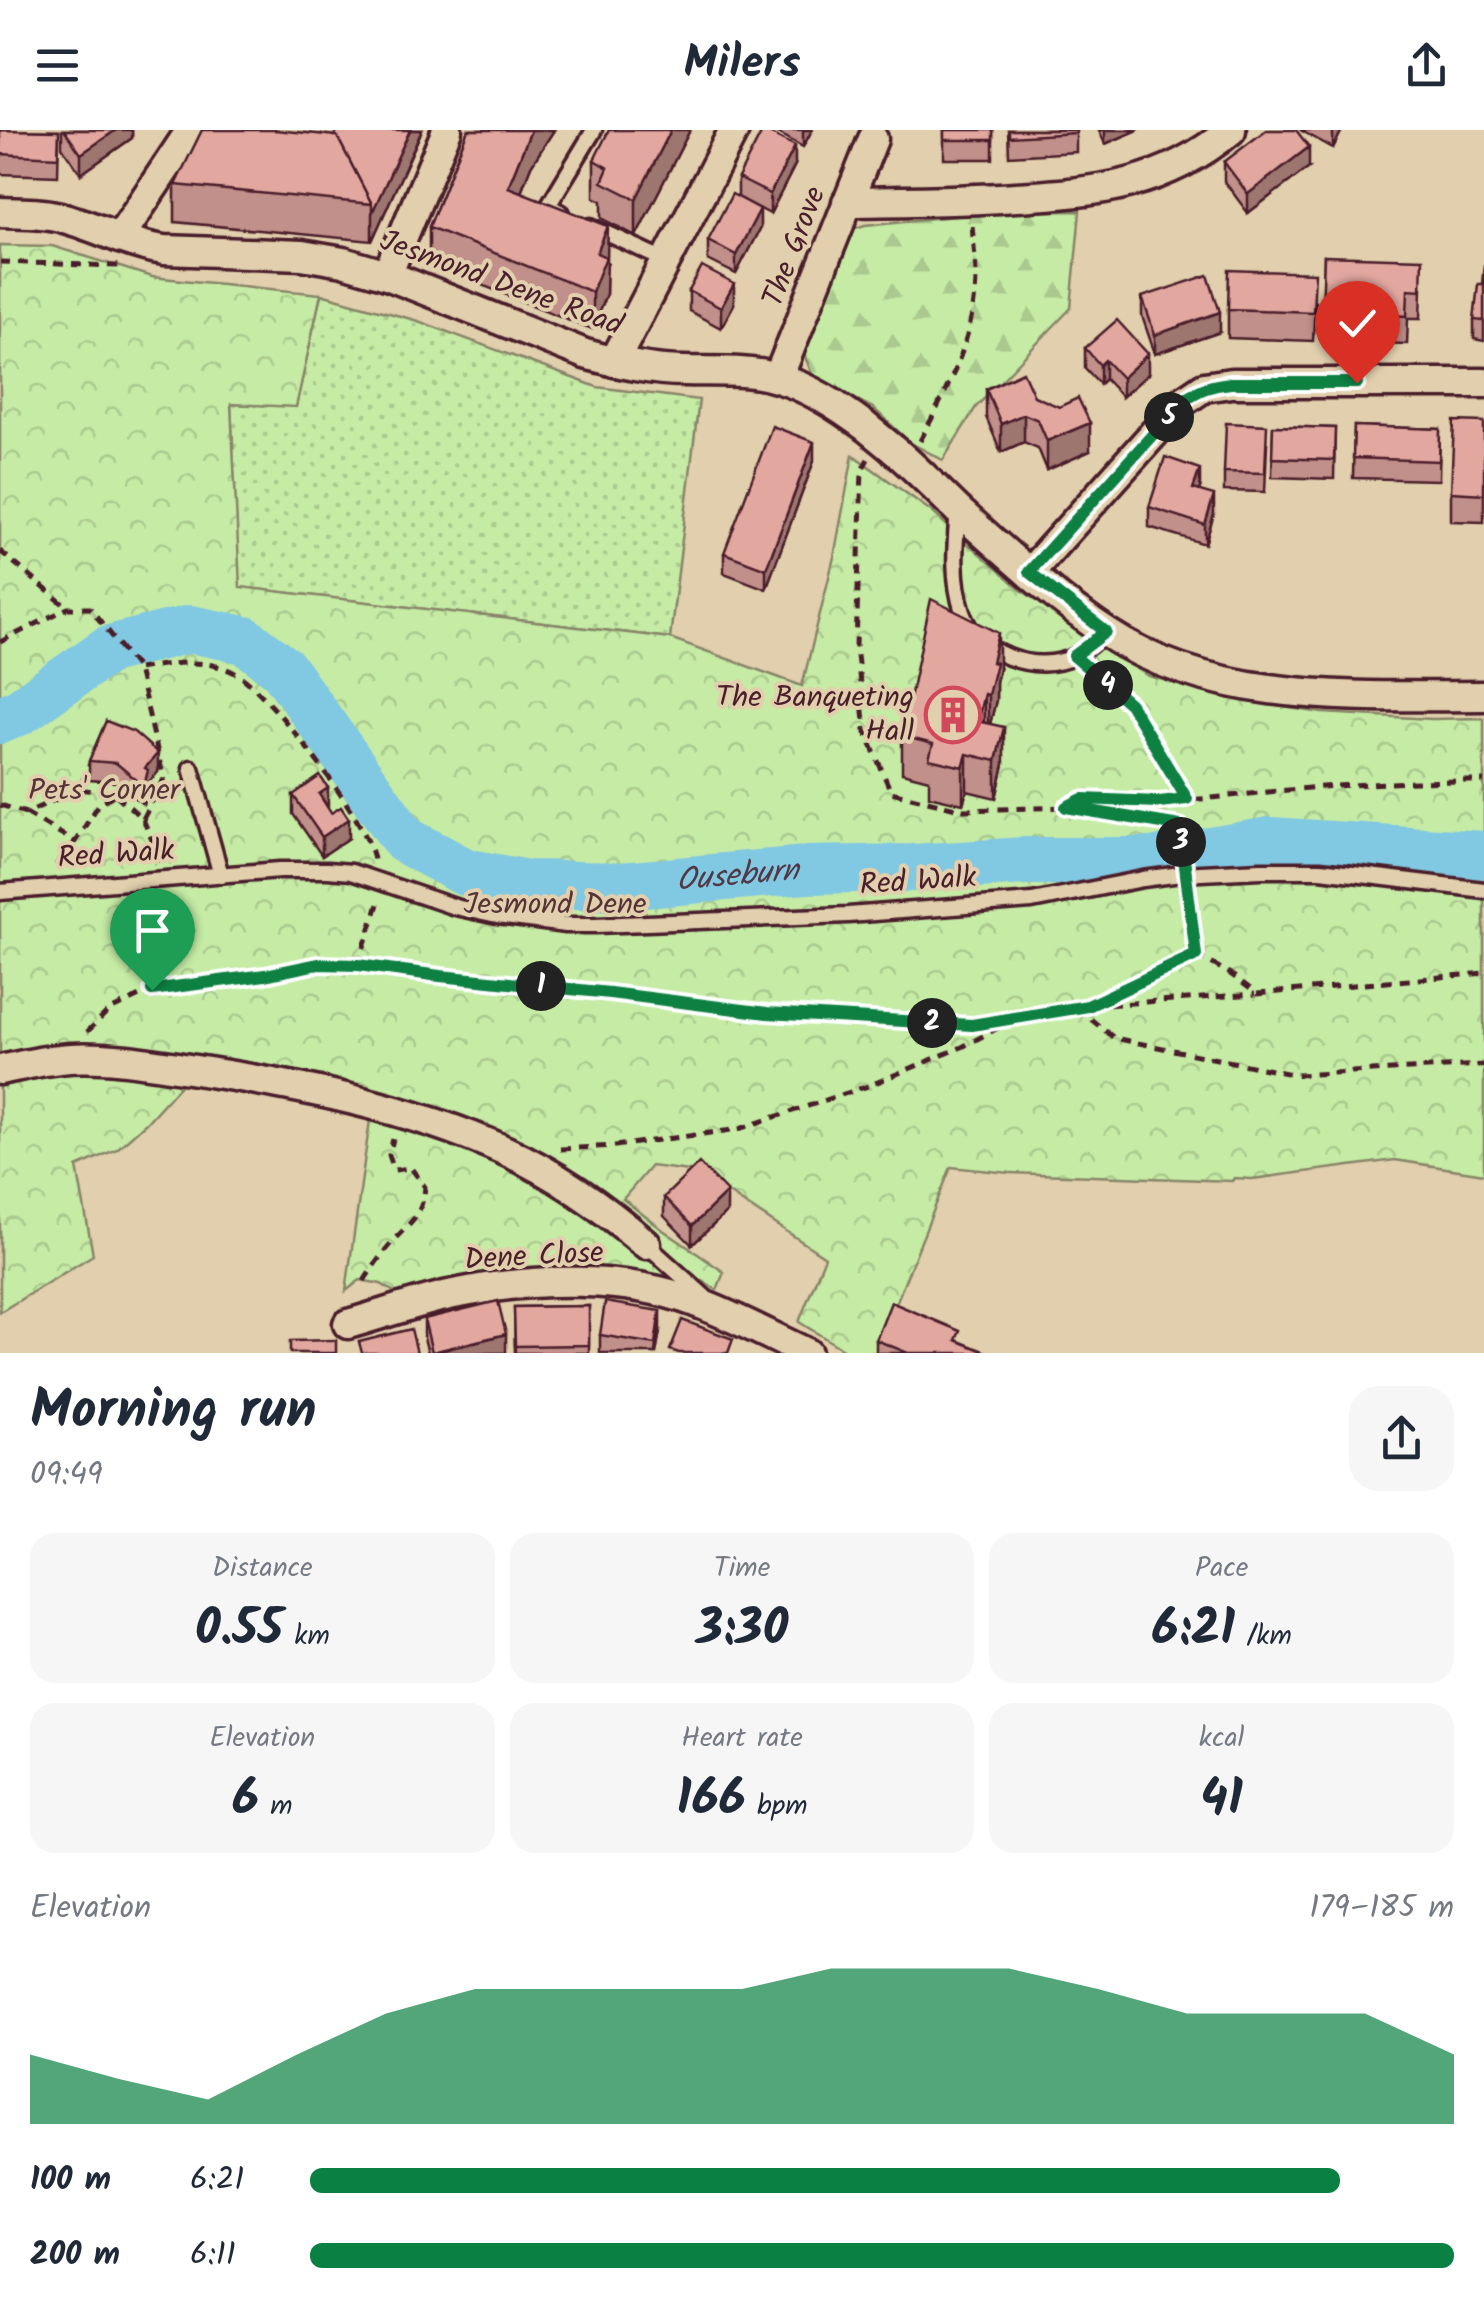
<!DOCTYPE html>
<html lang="en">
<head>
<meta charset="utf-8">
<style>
  :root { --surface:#fff; --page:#f6f6f7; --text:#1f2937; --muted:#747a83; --accent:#0b8043 }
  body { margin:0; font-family:Kalam,sans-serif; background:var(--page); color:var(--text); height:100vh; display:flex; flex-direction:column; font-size:38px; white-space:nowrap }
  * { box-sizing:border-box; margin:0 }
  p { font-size:32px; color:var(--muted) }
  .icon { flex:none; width:55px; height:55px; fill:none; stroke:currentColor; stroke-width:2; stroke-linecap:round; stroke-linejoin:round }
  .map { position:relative; height:1223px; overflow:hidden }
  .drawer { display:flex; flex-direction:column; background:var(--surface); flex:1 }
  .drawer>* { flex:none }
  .pin { position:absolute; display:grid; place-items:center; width:85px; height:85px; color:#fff; margin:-102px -42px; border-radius:50% 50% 50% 0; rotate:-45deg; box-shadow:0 0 10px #0007 }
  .pin .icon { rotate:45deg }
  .km { position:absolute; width:50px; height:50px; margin:-25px; border-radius:50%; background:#222; color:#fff; font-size:28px; line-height:50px; text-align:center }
  .round { display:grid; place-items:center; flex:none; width:105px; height:105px; border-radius:30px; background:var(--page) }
  .head { display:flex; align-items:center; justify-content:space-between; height:170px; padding:0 30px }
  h1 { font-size:55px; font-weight:700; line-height:75px }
  .figures { display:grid; grid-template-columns:repeat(3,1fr); gap:15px; height:170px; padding:10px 30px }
  .figures div { display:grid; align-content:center; border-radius:25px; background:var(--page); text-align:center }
  .figures b { font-size:50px; font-weight:700 }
  .figures small { font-size:28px; font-weight:400 }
  .figures p { font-size:28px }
  .chart { height:280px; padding:20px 30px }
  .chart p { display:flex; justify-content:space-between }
  .chart svg { width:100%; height:180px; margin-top:10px; fill:var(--accent); opacity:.7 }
  ul { padding:0 30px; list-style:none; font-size:32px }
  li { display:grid; grid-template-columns:160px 120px 1fr; align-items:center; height:75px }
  li i { height:25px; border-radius:12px; background:var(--accent) }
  header { display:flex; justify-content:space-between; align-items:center; height:130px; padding:0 30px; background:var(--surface); font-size:45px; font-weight:700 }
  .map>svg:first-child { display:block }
  .grass { fill:url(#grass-dots); stroke:#888568; stroke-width:2.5 }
  .forest { fill:url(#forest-firs); stroke:#888568; stroke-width:2.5 }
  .park { fill:url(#park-crowns); stroke:#888568; stroke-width:2.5 }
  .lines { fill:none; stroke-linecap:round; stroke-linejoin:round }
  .river { stroke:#81c8e2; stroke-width:48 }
  .lane-casing { stroke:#4a1f2b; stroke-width:21 }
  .street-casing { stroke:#4a1f2b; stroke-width:35 }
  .path { stroke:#4a1f2b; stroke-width:5; stroke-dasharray:10 8; stroke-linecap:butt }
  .lane { stroke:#e1cfad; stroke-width:14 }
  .street { stroke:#e1cfad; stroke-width:28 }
  .street-bridge-casing { stroke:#4a1f2b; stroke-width:35; stroke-linecap:butt }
  .path-bridge { stroke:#4a1f2b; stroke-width:5; stroke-dasharray:10 8; stroke-linecap:butt }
  .street-bridge { stroke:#e1cfad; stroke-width:28 }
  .wall { fill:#c2908a; stroke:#4a1f2b; stroke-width:2.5 }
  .shaded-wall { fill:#9e7670; stroke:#4a1f2b; stroke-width:2.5 }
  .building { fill:#e2a8a0; stroke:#4a1f2b; stroke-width:2.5 }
  .route-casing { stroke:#fff; stroke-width:20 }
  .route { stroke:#0b8043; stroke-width:12 }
  .labels { text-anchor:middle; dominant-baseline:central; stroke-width:8; stroke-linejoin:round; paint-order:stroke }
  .street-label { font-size:30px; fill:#4a1f2b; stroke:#e1cfad }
  .poi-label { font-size:30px; fill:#4a1f2b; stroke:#e1cfad; text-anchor:end }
  .park-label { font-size:30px; fill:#563337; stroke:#e1cfad }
  .water-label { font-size:32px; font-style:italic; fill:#523846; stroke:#e1cfad }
</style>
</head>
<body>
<header><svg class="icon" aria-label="menu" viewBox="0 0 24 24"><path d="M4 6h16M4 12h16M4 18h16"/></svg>Milers<svg class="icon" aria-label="share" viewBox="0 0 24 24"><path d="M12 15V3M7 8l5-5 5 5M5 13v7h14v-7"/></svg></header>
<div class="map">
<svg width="1484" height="1223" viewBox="0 0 1484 1223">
  <defs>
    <pattern id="grass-dots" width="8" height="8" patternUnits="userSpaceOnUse" patternTransform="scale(2.5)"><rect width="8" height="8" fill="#c5eba5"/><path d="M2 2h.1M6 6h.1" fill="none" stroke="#abc98e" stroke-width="1.8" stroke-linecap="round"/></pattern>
    <pattern id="forest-firs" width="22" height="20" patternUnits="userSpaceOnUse" patternTransform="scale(2.5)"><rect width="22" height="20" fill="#c5eba5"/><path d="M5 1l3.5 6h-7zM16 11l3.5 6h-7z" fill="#abc98e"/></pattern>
    <pattern id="park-crowns" width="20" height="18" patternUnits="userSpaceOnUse" patternTransform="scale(2.5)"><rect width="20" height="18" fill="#c5eba5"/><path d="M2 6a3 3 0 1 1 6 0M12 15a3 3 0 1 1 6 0" fill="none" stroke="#abc98e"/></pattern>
  </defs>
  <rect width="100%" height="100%" fill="#e1cfad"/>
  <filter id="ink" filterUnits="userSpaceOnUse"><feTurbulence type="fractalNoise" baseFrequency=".01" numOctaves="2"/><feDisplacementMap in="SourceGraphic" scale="20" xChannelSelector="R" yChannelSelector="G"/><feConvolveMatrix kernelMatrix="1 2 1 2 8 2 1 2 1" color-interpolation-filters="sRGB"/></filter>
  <g filter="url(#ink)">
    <!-- grass -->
    <polygon class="grass" points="321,164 418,191 597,257 699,270 670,508 239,457 231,274 296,276"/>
    <!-- forest -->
    <polygon class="forest" points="1080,81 1071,178 976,277 943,330 911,313 873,278 813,247 803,221 843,102 865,95 996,82"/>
    <!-- park -->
    <polygon class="park" points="0,115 52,116 152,147 321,164 296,277 231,274 240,457 670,508 802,556 834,427 853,325 931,381 1020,459 1114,525 1149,546 1232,569 1322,583 1432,589 1484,588 1484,1044 1395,1030 1252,1049 1234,1048 1232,1051 1010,1043 951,1037 876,1223 849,1223 799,1192 825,1127 697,1042 651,1036 623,1069 663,1100 724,1142 717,1160 702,1150 698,1159 399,1165 381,1154 360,1150 346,1161 371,983 184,951 146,993 117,1019 77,1037 93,1125 0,1182"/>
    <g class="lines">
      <!-- river -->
      <path class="river" id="s1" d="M0,590L19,582L109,519L190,499L245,510L283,539L405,710L465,742L528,754L621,756L806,740L912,738L1026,731H1152L1270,711L1484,725"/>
      <!-- lane casing -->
      <g class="lane-casing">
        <g id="lane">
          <polyline points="562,83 548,76 594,0"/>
          <polyline points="591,96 667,131"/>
          <path d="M958,380C955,415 952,449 963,482C976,524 1036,546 1075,526C1086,520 1096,510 1106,502"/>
          <polyline points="191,638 221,745"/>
          <polyline points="0,762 280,740 328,740 351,742 455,777 497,786 566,795 596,795 848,785 1032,771 1143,749 1181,744 1261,740 1320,740 1484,760"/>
          <polyline points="646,1114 705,1167"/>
        </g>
      </g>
      <!-- street casing -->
      <g class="street-casing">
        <g id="street">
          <path d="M847,72C903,71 960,71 1016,67C1099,62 1164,56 1231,0"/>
          <path d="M0,82C21,83 44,82 64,88C98,97 129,115 164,120L302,125L343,132L387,145L585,224C618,233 651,241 684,241C715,242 747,239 777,248C809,257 839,277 865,296"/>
          <polyline points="119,108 191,0"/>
          <polyline points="387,145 447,0"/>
          <polyline points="614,232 734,0"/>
          <polyline points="778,248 873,9"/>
          <path d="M893,319C917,339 938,361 960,382C1007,424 1054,468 1107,503C1216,575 1359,566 1484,566"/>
          <polyline points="1029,443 1182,272 1204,257 1231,253 1484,253"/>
          <path d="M0,940C20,936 40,931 60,929C98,924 151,933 189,939C296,955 407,976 506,1021C558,1045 603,1077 646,1114"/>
          <path d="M348,1194C384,1184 421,1170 459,1163C531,1148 625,1145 695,1172C734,1186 770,1206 807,1223"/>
        </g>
      </g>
      <!-- path -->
      <g class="path">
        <polyline points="0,132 118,136"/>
        <path d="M920,311C948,258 974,210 976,148C976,130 973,111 972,93"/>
        <polyline points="868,329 862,340 856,516 865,600 891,662 964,680 1066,677 1180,696"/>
        <polyline points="0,421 67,477"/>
        <polyline points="0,512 68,478 90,478 138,539 164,649 143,689 115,664 79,659 91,631"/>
        <polyline points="1087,538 1131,574 1187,669"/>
        <path d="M138,539C171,533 207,527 237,544C269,562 373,697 374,731"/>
        <polyline points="0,675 26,683 79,659"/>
        <path d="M1069,676C1095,662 1131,673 1160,672C1214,669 1268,661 1322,657C1376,653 1430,651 1484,651"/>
        <polyline points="26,683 75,712 99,674 115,664"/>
        <polyline points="143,689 161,732"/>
        <polyline points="1184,764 1185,769 1189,768 1196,825"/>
        <polyline points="1196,825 1229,843 1257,864 1484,843"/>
        <polyline points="358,835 379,771"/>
        <polyline points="1091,876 1255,864"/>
        <polyline points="1077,878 1114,908 1296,945 1484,935"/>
        <polyline points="87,902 108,881 152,860 265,845 319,834 358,835 440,846 610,863 767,883 972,895 1088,876 1196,825"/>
        <polyline points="560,1019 615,1016 739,999 868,956 962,917 1011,891"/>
        <path d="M364,1151C373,1137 382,1123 393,1111C411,1091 422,1086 425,1057L411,1038L394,1040L389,1025L393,1009"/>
      </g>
      <!-- lane -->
      <use href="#lane" class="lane"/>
      <!-- street -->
      <use href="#street" class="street"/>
      <!-- street-bridge casing -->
      <g class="street-bridge-casing">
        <polyline id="street-bridge" points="865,296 893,319"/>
      </g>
      <!-- path-bridge -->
      <polyline class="path-bridge" points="1180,696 1189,768"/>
      <!-- street-bridge -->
      <use href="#street-bridge" class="street-bridge"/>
    </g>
    <!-- wall -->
    <g class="wall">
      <polygon points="0,0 59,1 58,46 0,44"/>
      <polygon points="62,0 132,0 132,8 81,44 62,17"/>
      <polygon points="338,0 422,0 372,111 175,92 175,55 334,6"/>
      <polygon points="468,0 554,0 531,36 521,62 608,133 606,137 606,164 592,199 429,134 429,97"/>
      <polygon points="690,0 636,106 602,88 602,71 594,67 594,30"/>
      <polygon points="773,0 812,0 803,17"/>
      <rect x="944" y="0" width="49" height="29"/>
      <polygon points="1008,0 1076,0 1076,22 1009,26"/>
      <polygon points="1099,0 1138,0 1105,14"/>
      <polygon points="1300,0 1342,0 1333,18"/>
      <polygon points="1224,32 1309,37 1248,83 1224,51"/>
      <polygon points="795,35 770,84 738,67 738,48"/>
      <polygon points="760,98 736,144 708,130 708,110"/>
      <polygon points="1324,126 1422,158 1421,188 1408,188 1407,214 1376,213 1376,200 1356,200 1355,212 1322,211"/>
      <polygon points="1484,134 1484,211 1474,209 1474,190 1482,154"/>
      <polygon points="689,161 734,174 721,198 689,181"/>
      <polygon points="1142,167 1220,202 1155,224 1142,186"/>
      <polygon points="1315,171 1313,211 1228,208 1228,179"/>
      <polygon points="1085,218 1148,244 1122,267 1105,249 1100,254 1085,238"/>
      <polygon points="986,259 1034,266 1090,321 1047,340 1038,318 1024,312 1001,322 986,287"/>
      <polygon points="1484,292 1484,392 1451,391 1451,362"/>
      <polygon points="1273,296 1335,298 1334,349 1272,347"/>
      <polygon points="1354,296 1440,299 1439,350 1353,348"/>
      <polygon points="1267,314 1265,362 1224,361 1224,342"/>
      <polygon points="814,331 766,459 724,443 724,423"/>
      <polygon points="1200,358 1199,360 1214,384 1205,414 1149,397 1149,377"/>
      <polygon points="999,540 996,552 996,570 990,594 1004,634 996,668 967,661 963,674 929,666 929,650 902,643 902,606"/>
      <polygon points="106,591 158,642 148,653 144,675 116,652 89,650 89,631"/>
      <polygon points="293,665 328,678 349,708 322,726 293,684"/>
      <polygon points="664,1067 727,1082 692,1115 664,1086"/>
      <polygon points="589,1176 589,1223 515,1223 514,1177"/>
      <polygon points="424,1189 506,1223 428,1223 424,1208"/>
      <polygon points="660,1200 656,1223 600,1223 600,1205"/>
      <polygon points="876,1210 960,1212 988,1223 876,1223"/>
    </g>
    <!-- shaded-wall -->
    <g class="shaded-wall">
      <polygon points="116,0 132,0 132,8 81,44 81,24"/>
      <polygon points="410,0 422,0 372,111 372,83"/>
      <polygon points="531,0 554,0 531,36 508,94 508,57"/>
      <polygon points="671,0 690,0 636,106 636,69"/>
      <polygon points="803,0 812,0 803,17"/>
      <polygon points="1105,0 1138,0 1105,14"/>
      <polygon points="1333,0 1342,0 1333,18"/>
      <polygon points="795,16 795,35 770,84 770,64"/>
      <polygon points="1309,17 1309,37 1248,83 1248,64"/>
      <polygon points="760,79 760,98 736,144 736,125"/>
      <polygon points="608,96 606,164 592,199 592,162 597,123"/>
      <polygon points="734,154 734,174 721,198 721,178"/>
      <polygon points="1220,182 1220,202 1155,224 1155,205"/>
      <polygon points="1148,224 1148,244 1122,267 1122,248"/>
      <polygon points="1105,230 1105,249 1100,254 1100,235"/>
      <polygon points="1024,284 1024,312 1001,322 1001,294"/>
      <polygon points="1090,293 1090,321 1047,340 1047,311"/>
      <polygon points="814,312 814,331 766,459 766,439"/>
      <polygon points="1200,339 1200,358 1193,378 1193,359"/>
      <polygon points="1214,365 1214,384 1205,414 1205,395"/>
      <polygon points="999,503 999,540 996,552 996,570 988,602 988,565 992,532"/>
      <polygon points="984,564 984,601 977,628 977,591"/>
      <polygon points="1004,597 1004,634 996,668 996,631"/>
      <polygon points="158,623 158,642 148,653 144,675 145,638"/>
      <polygon points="967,624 967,661 963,674 963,637"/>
      <polygon points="328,658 328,677 319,664"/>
      <polygon points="349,689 349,708 322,726 322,707"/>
      <polygon points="727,1062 727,1082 692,1115 692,1096"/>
      <polygon points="660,1181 660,1200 656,1223 655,1223"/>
      <polygon points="506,1204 506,1223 432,1223"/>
    </g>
    <!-- building -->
    <g class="building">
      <polygon points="0,0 59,1 58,27 0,24"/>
      <polygon points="64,0 116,0 81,24"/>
      <polygon points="202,0 275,0 337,6 372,74 175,55"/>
      <polygon points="338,0 410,0 372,83 372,74 337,6 334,6"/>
      <polygon points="468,0 531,0 508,57 608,96 597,123 606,127 592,162 429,97"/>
      <polygon points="609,0 671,0 636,69 602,52 608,38 594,30"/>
      <polygon points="763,0 795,16 770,64 738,48"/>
      <rect x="944" y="0" width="49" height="10"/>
      <polygon points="1009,0 1076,0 1076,3 1009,7"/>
      <polygon points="1266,0 1296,0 1309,17 1248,64 1224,32"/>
      <polygon points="732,64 760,79 736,125 708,110"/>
      <polygon points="1324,126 1422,129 1421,160 1408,159 1407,186 1376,184 1377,172 1356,171 1355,184 1322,183"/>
      <polygon points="702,137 734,154 721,178 689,161"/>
      <polygon points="1229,140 1315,143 1313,182 1228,179"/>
      <polygon points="1208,145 1220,182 1155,205 1142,167"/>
      <polygon points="1478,154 1484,154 1484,191 1474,190"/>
      <polygon points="1117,190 1148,224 1122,248 1105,230 1100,235 1085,218"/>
      <polygon points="1023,242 1034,266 1059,277 1078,268 1090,293 1047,311 1038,290 1024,284 1001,294 986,259"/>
      <polygon points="1454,291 1484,292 1484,364 1451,362"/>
      <polygon points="1226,293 1267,295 1265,343 1224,342"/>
      <polygon points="772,296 814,312 766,439 724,423"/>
      <polygon points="1273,296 1335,298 1334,330 1272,328"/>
      <polygon points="1354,296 1440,299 1439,331 1353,328"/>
      <polygon points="1165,327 1200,339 1193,359 1214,365 1205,395 1149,377"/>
      <polygon points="931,469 999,503 992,532 996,533 988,565 984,564 977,591 1004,597 996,631 967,624 963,637 929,629 933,614 902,606"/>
      <polygon points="106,591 134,602 158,623 145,638 148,640 144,656 116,633 89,631"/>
      <polygon points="320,646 328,658 319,664 331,683 341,677 349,689 322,707 293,665"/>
      <polygon points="699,1033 727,1062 692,1096 664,1067"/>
      <polygon points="498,1171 506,1204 432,1222 424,1189"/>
      <polygon points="605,1172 660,1181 655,1214 600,1205"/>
      <polygon points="891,1172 960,1201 956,1210 988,1223 908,1223 876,1210"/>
      <polygon points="589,1176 589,1215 515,1216 514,1177"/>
      <polygon points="682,1190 733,1209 728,1223 679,1223 670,1220"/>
      <polygon points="411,1199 417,1223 362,1223 359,1212"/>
      <polygon points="336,1210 336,1223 290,1223 290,1211"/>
    </g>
  </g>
  <g class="lines" filter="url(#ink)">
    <!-- route casing -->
    <g class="route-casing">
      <path id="route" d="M152,860L265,845L318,834L358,835L440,846L610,863L767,883L972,895L1088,876L1196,825L1180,696L1066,677L1082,669L1159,672L1187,669L1130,574L1074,526L1106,502L1029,442L1182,272C1198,259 1211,255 1231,253H1357"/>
    </g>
    <!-- route -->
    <use href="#route" class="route"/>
  </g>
  <!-- icons -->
  <defs>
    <g id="building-ring" transform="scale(2.875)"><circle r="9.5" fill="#e1cfad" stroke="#d1495b" stroke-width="1.5"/><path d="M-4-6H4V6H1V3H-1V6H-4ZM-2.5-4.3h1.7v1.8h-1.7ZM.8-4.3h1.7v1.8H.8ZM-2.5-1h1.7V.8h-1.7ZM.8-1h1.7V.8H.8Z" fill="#d1495b"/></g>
  </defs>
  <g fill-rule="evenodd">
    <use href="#building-ring" x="953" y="585"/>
  </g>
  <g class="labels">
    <!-- street labels -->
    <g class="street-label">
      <text transform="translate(795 117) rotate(-69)">The Grove</text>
      <text transform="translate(501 154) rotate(20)">Jesmond Dene Road</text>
      <text transform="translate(116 725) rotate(-4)">Red Walk</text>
      <text transform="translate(918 752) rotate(-4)">Red Walk</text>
      <text transform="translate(534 1127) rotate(-3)">Dene Close</text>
    </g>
    <!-- poi labels -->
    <g class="poi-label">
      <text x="914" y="568">The Banqueting<tspan x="914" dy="34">Hall</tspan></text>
    </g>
    <!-- park labels -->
    <g class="park-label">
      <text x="104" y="661">Pets' Corner</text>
      <text x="555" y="775">Jesmond Dene</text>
    </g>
    <!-- water labels -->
    <g class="water-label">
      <text stroke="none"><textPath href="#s1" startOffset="870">Ouseburn</textPath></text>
    </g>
  </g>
</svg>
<div class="pin" style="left:152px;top:860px;background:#1e9e55"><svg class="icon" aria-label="arrive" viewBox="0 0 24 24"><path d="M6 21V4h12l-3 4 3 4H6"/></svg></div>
<div class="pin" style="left:1357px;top:253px;background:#d93025"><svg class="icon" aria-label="check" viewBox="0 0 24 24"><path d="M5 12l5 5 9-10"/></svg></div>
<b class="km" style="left:541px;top:856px">1</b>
<b class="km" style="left:932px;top:893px">2</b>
<b class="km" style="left:1181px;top:712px">3</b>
<b class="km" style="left:1108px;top:555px">4</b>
<b class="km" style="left:1169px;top:287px">5</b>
</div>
<section class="drawer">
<div class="head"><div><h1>Morning run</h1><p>09:49</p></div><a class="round"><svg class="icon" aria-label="share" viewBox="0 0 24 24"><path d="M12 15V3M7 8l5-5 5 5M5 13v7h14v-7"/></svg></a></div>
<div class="figures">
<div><p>Distance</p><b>0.55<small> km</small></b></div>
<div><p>Time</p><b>3:30</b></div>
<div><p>Pace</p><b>6:21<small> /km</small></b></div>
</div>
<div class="figures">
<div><p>Elevation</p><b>6<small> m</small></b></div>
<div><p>Heart rate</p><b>166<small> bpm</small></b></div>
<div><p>kcal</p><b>41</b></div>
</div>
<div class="chart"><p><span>Elevation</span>179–185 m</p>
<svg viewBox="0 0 160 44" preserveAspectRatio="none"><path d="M0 44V27L10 33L20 38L30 27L40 17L50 11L60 11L70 11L80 11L90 6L100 6L110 6L120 11L130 17L140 17L150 17L160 27V44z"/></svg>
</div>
<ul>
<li><b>100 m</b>6:21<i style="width:90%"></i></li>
<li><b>200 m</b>6:11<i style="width:100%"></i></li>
</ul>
</section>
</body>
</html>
